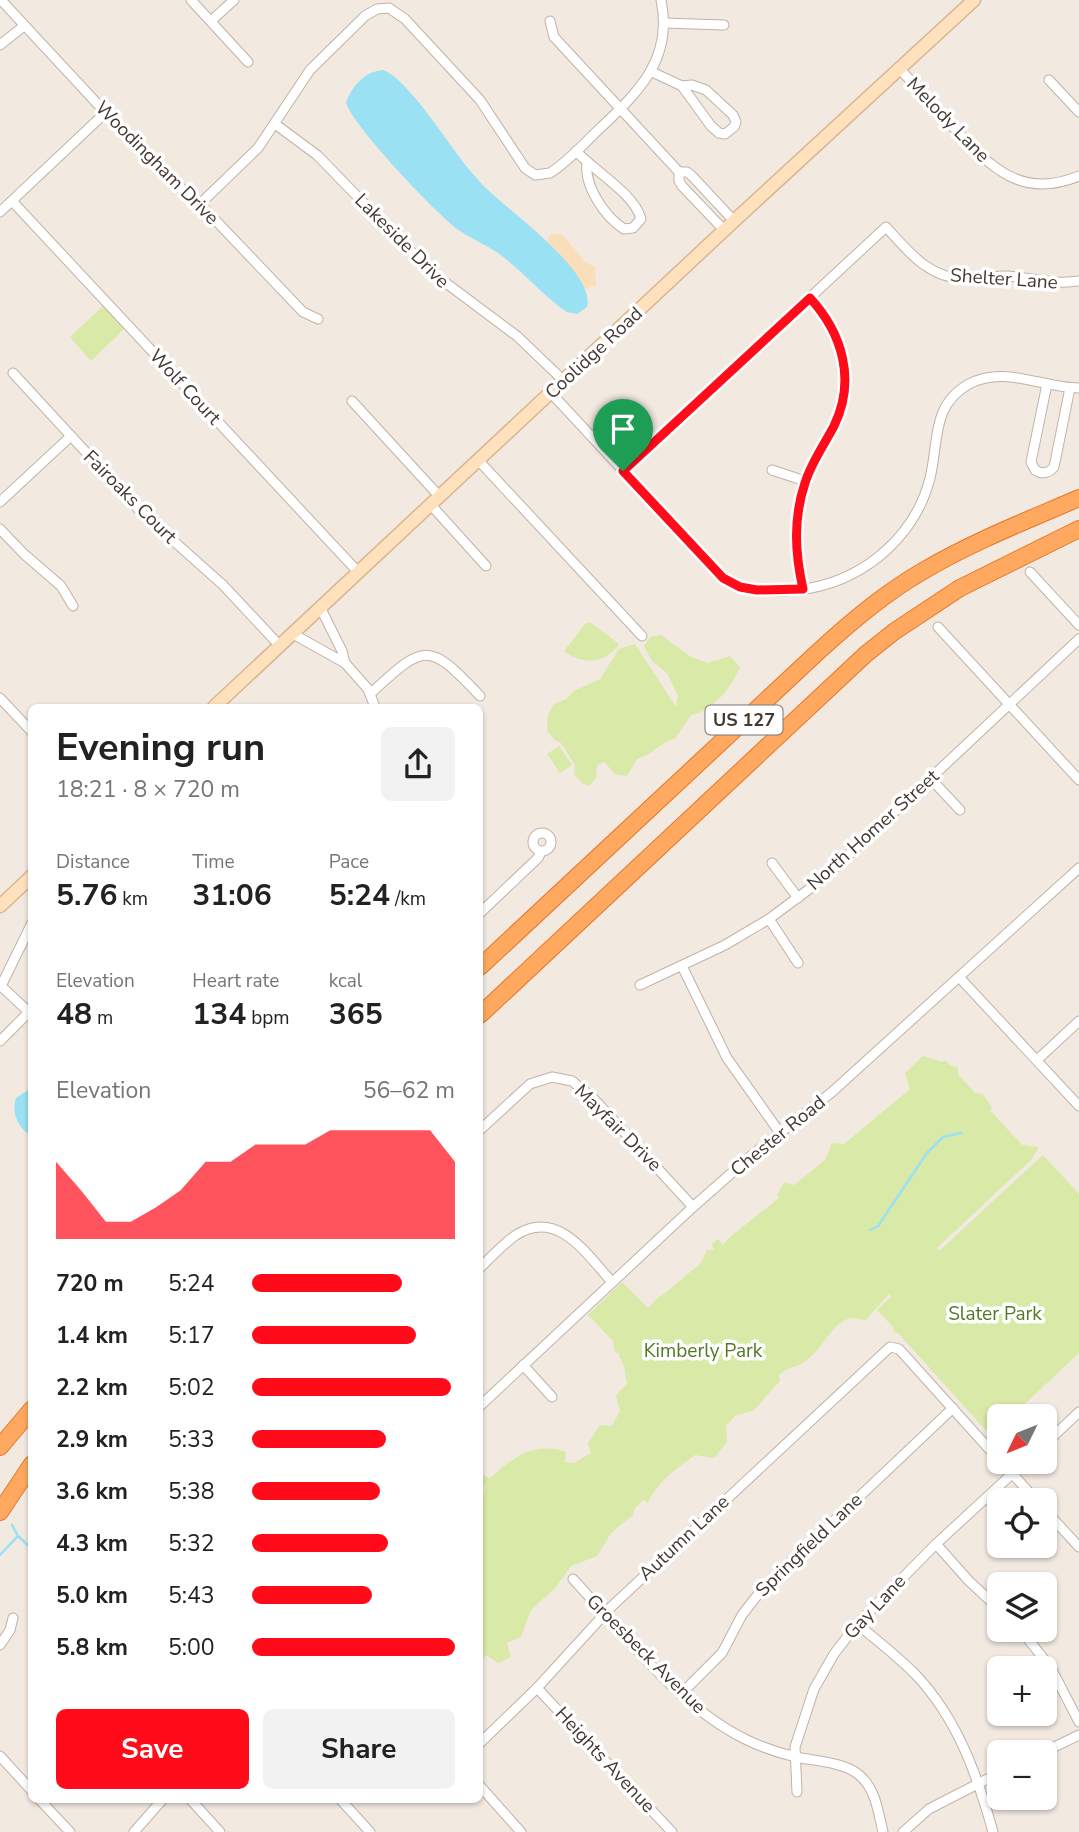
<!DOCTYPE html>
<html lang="en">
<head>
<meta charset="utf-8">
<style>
  :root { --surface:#fff; --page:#f2f2f2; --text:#222; --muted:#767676; --accent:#ff0b1a }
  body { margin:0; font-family:"Nunito Sans",sans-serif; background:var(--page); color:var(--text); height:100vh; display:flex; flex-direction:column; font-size:26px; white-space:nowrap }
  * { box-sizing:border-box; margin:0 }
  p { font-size:23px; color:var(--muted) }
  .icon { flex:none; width:38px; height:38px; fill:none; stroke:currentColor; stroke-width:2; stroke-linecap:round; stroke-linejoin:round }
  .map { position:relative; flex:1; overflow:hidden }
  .drawer { position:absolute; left:28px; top:704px; width:455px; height:1099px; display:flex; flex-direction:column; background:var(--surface); border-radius:10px; box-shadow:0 2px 5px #0004 }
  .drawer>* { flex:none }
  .needle { width:46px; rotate:227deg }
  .buttons { position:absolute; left:987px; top:1404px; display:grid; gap:14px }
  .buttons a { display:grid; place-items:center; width:70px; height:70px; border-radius:10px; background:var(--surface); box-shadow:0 2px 5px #0004; font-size:35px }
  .pin { position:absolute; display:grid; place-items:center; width:60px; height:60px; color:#fff; margin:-72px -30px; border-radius:50% 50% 50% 0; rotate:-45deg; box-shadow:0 0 7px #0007 }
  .pin .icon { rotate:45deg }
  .round { display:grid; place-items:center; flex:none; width:74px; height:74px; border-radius:10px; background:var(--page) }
  .headline { display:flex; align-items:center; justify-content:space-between; height:119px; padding:0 28px }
  h1 { font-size:38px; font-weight:700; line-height:52px }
  .figures { display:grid; grid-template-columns:repeat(3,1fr); gap:10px; height:119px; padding:7px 28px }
  .figures div { display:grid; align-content:center }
  .figures b { font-size:30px; font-weight:700 }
  .figures small { font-size:19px; font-weight:400 }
  .figures p { font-size:19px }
  .chart { height:196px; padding:14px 28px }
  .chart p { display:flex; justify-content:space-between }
  .chart svg { width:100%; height:126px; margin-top:7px; fill:var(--accent); opacity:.7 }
  .primary-button { display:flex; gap:14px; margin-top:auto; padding:14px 28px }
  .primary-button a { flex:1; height:80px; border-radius:10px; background:var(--accent); color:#fff; font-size:28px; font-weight:700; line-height:80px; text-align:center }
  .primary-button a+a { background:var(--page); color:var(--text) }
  ul { padding:0 28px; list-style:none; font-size:23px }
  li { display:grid; grid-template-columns:112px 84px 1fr; align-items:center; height:52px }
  li i { height:18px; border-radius:9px; background:var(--accent) }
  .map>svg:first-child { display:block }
  .green { fill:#d9e9a7 }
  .sand { fill:#fadeb9 }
  .water { fill:#99e1f3 }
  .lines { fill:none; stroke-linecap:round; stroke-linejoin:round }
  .stream { stroke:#99e1f3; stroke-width:2.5 }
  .street-casing { stroke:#c0b2a7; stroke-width:11 }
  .secondary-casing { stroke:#d8b690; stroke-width:15 }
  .highway-casing { stroke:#e57728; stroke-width:18 }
  .street { stroke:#fff; stroke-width:9 }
  .secondary { stroke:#ffe1be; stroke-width:12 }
  .highway { stroke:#ffa85f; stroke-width:16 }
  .route-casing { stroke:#fff; stroke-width:14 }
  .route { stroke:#ff0b1a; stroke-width:9 }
  .labels { text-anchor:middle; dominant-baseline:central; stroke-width:7; stroke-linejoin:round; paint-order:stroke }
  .shield { fill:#fff; stroke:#7b7470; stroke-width:2 }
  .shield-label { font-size:18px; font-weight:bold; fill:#433932 }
  .street-label { font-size:19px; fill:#433932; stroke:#fff }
  .park-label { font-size:19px; fill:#547723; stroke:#fff }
</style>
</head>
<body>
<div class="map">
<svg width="1079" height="1832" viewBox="0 0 1079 1832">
  <rect width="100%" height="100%" fill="#f2e9e1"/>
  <!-- green -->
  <g class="green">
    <polygon points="103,306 124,329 91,361 70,337"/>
    <path d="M590,622L619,644C606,664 581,665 564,651L585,624Z"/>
    <path d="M661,635L691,657L708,663L730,656L740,667C732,686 713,712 691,715L675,739C657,743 657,753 637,759L627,776L614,774L605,762L597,765L596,778L589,786L583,784L574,774L575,765L561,743L556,741L547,731L548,715L554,704L566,699L574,691L600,679L619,649L635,644L676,707L678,696L667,673L652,661L644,646L650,637Z"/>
    <polygon points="559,746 572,765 560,773 547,754"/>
    <path d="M923,1056L942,1062L945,1060L950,1065L958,1068V1074L975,1093L983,1094L992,1108L990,1110L1022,1145L1039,1147L1032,1159L937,1248L939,1251L1043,1155L1079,1194V1353L1012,1416H999V1427L991,1436L898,1333L894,1332L893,1327L877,1310L891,1297L889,1294L865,1321C838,1307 826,1346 807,1360C799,1367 790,1365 779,1375L780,1381L754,1410L735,1416L726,1426L727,1442L714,1458L695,1455C677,1468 657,1482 648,1503L643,1500L635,1508L633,1515L611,1533L597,1556L571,1566L555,1588L531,1610L521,1637L507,1643L511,1657L498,1663L486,1655L480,1663V1502L487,1484L480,1492V1474L490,1478C514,1457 533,1441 566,1452L565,1462L574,1463L591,1453L588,1443L600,1425L612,1426L620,1411L616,1395L627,1384L624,1366L618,1353H615L613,1341L588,1315L622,1282L648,1308L659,1296L660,1297L701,1263L707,1250H715L711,1245L718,1239L723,1245L731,1236L779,1198L777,1195L784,1182L794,1185L826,1159L832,1143L844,1144L910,1089L905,1073Z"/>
  </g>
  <!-- sand -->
  <polygon class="sand" points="551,234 562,234 585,262 595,267 596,285 585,289 569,265 547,241"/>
  <!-- water -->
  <g class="water">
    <path d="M383,70C396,75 406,88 415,98C440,127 462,166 489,191C512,213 596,273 587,307L577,314L567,312C545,297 527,276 506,259C492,247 475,241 460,231C437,215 354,127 346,103C352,86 364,72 383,70Z"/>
    <path d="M28,1090L31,1092V1136C18,1127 11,1113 16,1098Z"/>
  </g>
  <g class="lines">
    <!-- stream -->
    <g class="stream">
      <polyline points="870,1230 878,1226 927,1153 943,1137 961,1133"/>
      <polyline points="12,1525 18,1536 32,1549"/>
      <polyline points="0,1555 18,1536"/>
    </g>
    <!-- street casing -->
    <g class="street-casing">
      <g id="street">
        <polyline points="1,0 157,168 200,204 303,312 318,319"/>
        <polyline points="191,0 248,62"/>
        <polyline points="211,21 234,0"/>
        <polyline points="550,21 554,37 679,172"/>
        <polyline points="664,23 724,25"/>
        <polyline points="0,45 24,26"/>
        <path d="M899,68C917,88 936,108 954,128C991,167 1021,200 1079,176"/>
        <polyline points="652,72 682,86 692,85 706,90 733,115 736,122 734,127 725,134 719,133 711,126 682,86"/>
        <polyline points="1049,80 1079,112"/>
        <polyline points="275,124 317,155 430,271 517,336 564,381"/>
        <path d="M576,151C594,171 634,193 641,219L633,228L624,229C605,217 584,186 587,163"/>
        <polyline points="12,201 359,573"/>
        <path d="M200,204L258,148L310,70L365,16L377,9L389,8L405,19L480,100L525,168L535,175L550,173C566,163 581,147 595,133C635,95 674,62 661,0"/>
        <polyline points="0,212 105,113"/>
        <polyline points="724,230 682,186 679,181 679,172 687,172 692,176 734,221"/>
        <polyline points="13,373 141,512 223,585 280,646"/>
        <path d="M1047,384L1031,462L1035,470C1042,475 1049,473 1054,467L1070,388"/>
        <path d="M551,393L723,578C749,594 782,593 811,588C868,577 916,534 930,478C939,442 931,405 969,384C1005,365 1042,388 1079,388"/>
        <polyline points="352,401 440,497"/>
        <polyline points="479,461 642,636"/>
        <polyline points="772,470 805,481"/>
        <path d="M623,471L886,227C908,251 928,278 965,279C980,279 994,275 1008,276C1033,278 1054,285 1079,281"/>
        <polyline points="0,502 71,436"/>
        <polyline points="431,505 486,566"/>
        <polyline points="0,529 24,554 61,586 73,606"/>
        <polyline points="1030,572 1079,625"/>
        <path d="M803,589C795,553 793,519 805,483C811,463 824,445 834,426C856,381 843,333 810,298"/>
        <polyline points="938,627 1079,780"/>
        <polyline points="293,634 345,663 342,651 321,609"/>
        <polyline points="345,663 368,689 375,707"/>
        <path d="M370,694C425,643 428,641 480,696"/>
        <polyline points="0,698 32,732"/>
        <polyline points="930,778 960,810"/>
        <circle cx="542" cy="842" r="9"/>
        <polyline points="772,863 798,898"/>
        <polyline points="480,913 538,858 541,852"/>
        <polyline points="769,919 798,963"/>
        <polyline points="682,966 727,1058 780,1133"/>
        <polyline points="959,977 1079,1106"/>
        <polyline points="0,985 32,1015"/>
        <polyline points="640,985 725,945 769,919 824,878 1079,639"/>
        <polyline points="1,986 32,923"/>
        <polyline points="0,1041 29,1012"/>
        <polyline points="1037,1060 1079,1021"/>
        <polyline points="480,1130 530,1084 552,1077 572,1081 593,1098 693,1207"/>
        <path d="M480,1268C491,1257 503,1244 516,1235C558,1208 587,1255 612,1282"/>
        <polyline points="523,1365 552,1397"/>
        <polyline points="480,1406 693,1207 752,1155 832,1092 1079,868"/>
        <polyline points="1045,1444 1079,1412"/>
        <polyline points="1001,1461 1036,1500"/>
        <polyline points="1045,1510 1079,1547"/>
        <polyline points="936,1544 969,1581 999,1609"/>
        <path d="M573,1579C624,1634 678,1706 745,1739C761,1747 779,1753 796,1757C815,1761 842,1762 858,1774C876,1788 878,1812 883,1832"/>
        <path d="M857,1624C877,1640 897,1656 915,1674C957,1718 977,1774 993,1832"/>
        <polyline points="1020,1629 1051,1668 1079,1722"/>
        <polyline points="0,1645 10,1630 13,1618"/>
        <polyline points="537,1688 672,1832"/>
        <polyline points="681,1694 722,1653 742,1615 763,1588 953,1408"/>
        <polyline points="480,1743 537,1688 611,1607 890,1347 899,1349 999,1460"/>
        <polyline points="1044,1752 1079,1735"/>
        <polyline points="0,1756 32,1791"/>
        <polyline points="480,1786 521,1832"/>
        <polyline points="797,1792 795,1747 814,1689 834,1654 857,1624 936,1544 1026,1461"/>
        <polyline points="39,1799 70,1832"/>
        <polyline points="190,1799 220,1832"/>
        <polyline points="340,1799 370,1832"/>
        <polyline points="134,1832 163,1799"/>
        <polyline points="903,1832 929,1809 999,1773"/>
      </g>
    </g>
    <!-- secondary casing -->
    <g class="secondary-casing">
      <g id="secondary">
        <polyline points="214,707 734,221 974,0"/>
        <polyline points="0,906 32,876"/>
      </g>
    </g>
    <!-- highway casing -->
    <g class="highway-casing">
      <g id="highway">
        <path d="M480,967L820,650C852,621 885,593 923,571C972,542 1026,521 1079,498"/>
        <polyline points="480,1015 866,654 895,631 960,588 1079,529"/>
        <polyline points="0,1447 32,1409"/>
        <polyline points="0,1512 32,1464"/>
      </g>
    </g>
    <!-- street -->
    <use href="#street" class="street"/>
    <!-- secondary -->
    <use href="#secondary" class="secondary"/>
    <!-- highway -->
    <use href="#highway" class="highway"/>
  </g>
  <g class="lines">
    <!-- route casing -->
    <g class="route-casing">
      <path id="route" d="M810,298C843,334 856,381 834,426C824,445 811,463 805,483C793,519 795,553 803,589L757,590L740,587L723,578L623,471Z"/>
    </g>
    <!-- route -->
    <use href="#route" class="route"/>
  </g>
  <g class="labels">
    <!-- shield labels -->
    <rect class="shield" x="705.5" y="705.5" width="77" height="29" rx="5"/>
    <g class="shield-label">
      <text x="744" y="720">US 127</text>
    </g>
    <!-- street labels -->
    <g class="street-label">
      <text transform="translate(948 120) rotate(46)">Melody Lane</text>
      <text transform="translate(157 163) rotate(45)">Woodingham Drive</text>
      <text transform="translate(402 241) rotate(45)">Lakeside Drive</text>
      <text transform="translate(1004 279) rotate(4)">Shelter Lane</text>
      <text transform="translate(594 353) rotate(-43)">Coolidge Road</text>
      <text transform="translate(185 387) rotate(47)">Wolf Court</text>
      <text transform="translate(130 497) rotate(45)">Fairoaks Court</text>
      <text transform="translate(873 830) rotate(-42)">North Homer Street</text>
      <text transform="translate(618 1128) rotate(45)">Mayfair Drive</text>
      <text transform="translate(778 1136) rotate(-39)">Chester Road</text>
      <text transform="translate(684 1538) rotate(-43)">Autumn Lane</text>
      <text transform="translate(809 1545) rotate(-44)">Springfield Lane</text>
      <text transform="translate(875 1607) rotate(-47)">Gay Lane</text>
      <text transform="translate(646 1654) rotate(45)">Groesbeck Avenue</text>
      <text transform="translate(605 1760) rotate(47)">Heights Avenue</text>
    </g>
    <!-- park labels -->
    <g class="park-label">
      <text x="995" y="1314">Slater Park</text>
      <text x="703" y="1351">Kimberly Park</text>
    </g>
  </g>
</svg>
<div class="buttons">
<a><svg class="needle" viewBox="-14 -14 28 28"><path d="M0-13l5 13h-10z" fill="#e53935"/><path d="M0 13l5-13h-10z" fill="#767676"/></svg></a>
<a><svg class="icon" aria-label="locate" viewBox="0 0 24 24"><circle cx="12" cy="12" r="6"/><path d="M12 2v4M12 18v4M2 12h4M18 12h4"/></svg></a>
<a><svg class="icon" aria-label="layers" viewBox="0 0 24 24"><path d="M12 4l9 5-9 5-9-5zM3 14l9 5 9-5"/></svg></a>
<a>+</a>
<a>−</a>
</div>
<div class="pin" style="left:623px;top:471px;background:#1e9e55"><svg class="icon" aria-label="arrive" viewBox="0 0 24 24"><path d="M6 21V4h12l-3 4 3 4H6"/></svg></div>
<section class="drawer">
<div class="headline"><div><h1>Evening run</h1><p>18:21 · 8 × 720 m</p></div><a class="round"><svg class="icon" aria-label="share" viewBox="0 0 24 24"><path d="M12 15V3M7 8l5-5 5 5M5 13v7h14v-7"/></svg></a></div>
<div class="figures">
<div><p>Distance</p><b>5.76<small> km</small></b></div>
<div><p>Time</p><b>31:06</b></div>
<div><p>Pace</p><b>5:24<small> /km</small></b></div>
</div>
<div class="figures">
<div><p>Elevation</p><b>48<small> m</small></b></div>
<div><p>Heart rate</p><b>134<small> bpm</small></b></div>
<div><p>kcal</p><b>365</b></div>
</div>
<div class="chart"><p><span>Elevation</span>56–62 m</p>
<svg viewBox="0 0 160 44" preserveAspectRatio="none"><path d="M0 44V17L10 27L20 38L30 38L40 33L50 27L60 17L70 17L80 11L90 11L100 11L110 6L120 6L130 6L140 6L150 6L160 17V44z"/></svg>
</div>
<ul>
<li><b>720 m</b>5:24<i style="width:74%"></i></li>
<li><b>1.4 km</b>5:17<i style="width:81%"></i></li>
<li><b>2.2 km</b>5:02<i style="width:98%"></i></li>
<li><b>2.9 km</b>5:33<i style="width:66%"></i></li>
<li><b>3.6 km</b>5:38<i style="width:63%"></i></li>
<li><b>4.3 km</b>5:32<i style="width:67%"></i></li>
<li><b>5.0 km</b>5:43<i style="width:59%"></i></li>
<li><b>5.8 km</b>5:00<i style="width:100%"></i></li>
</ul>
<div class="primary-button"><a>Save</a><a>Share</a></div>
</section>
</div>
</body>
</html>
